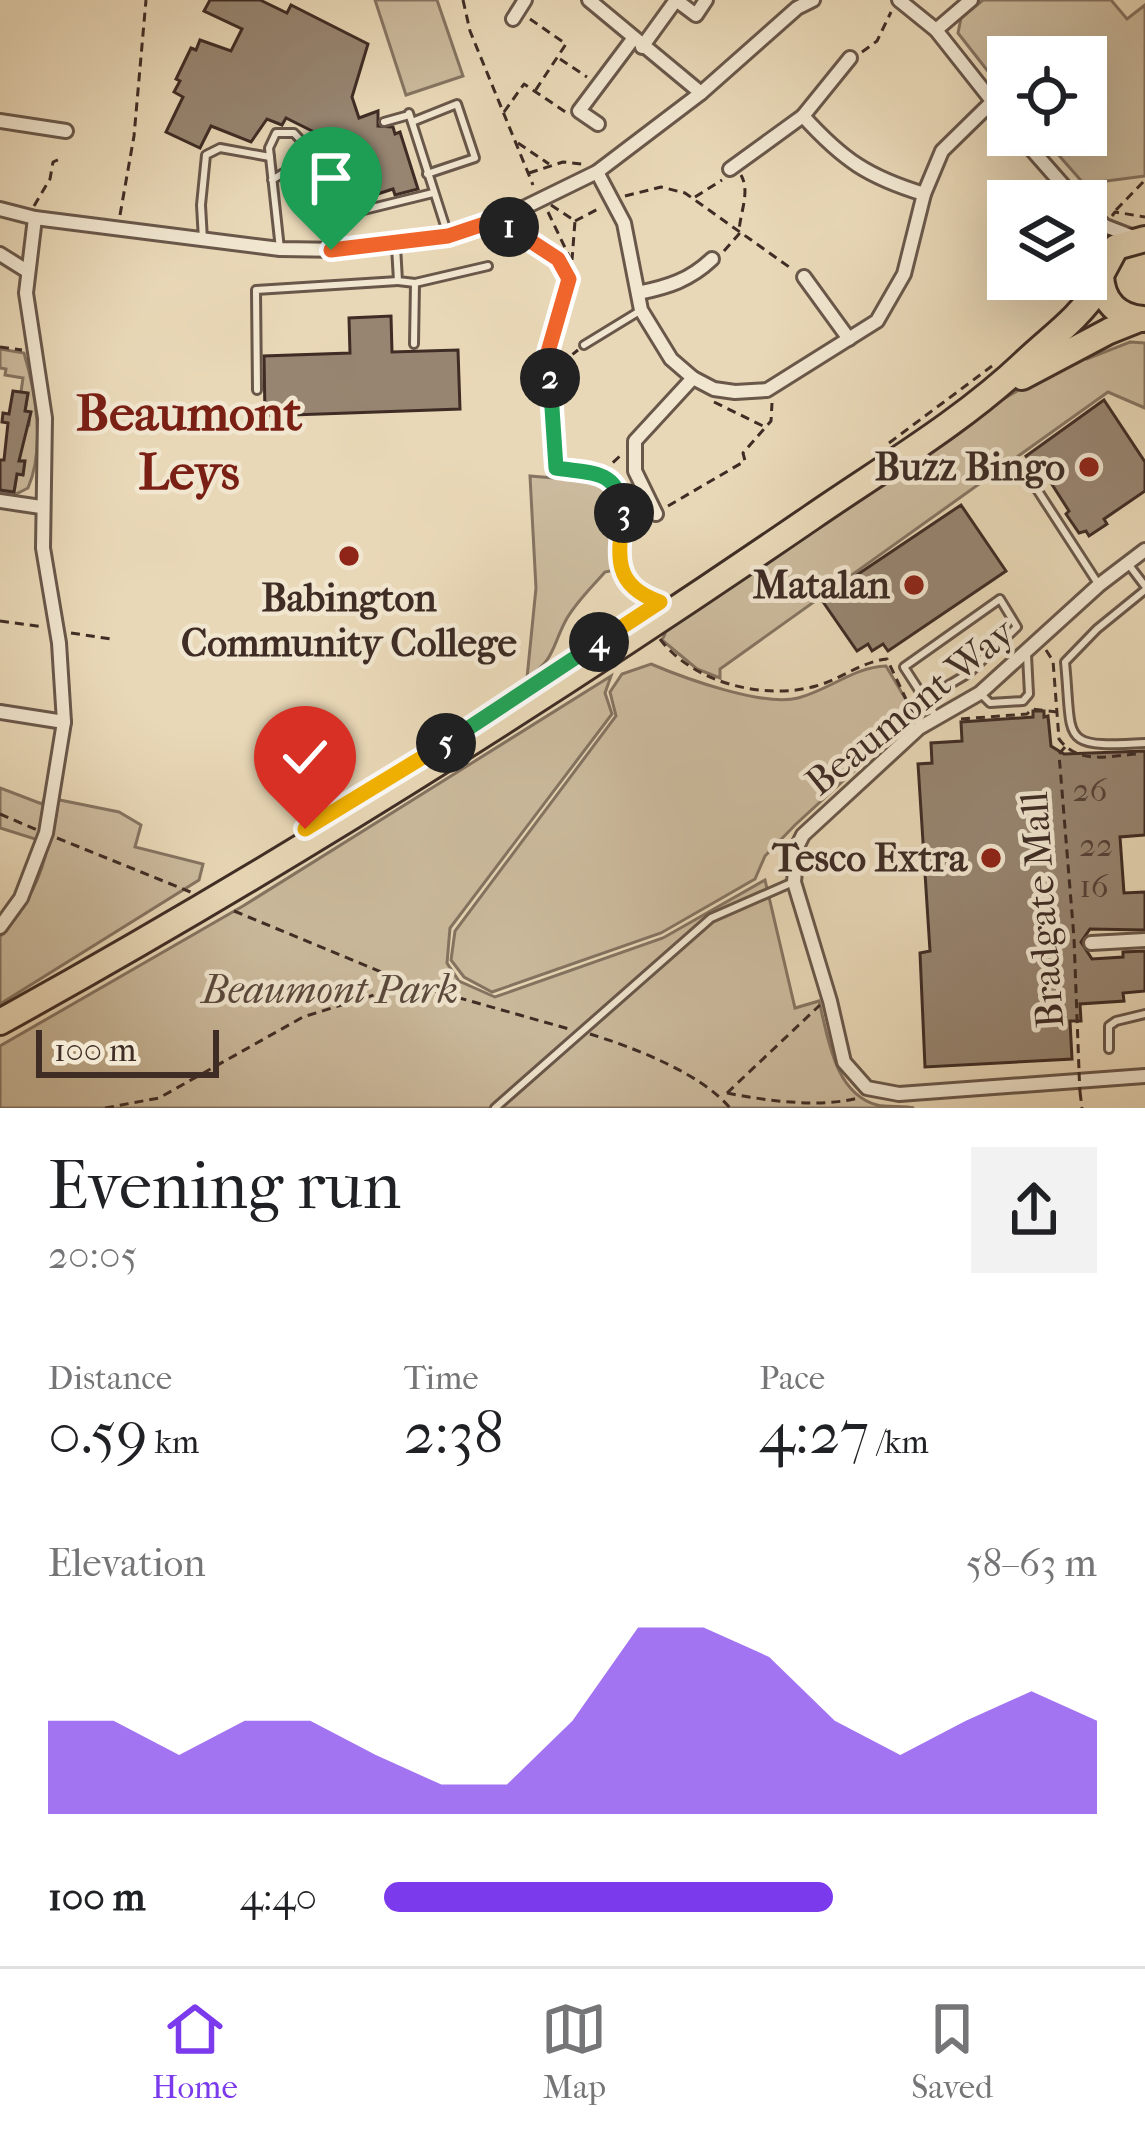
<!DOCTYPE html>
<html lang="en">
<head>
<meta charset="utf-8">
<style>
  :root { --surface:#fff; --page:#f2f2f2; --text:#202124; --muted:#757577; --line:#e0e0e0; --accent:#7c3aed }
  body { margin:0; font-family:"IM FELL French Canon",serif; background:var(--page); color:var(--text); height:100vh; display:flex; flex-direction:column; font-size:45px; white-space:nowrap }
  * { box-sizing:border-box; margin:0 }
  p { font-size:39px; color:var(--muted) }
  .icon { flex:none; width:66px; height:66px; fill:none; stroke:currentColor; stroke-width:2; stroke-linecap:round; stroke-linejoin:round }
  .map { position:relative; height:1108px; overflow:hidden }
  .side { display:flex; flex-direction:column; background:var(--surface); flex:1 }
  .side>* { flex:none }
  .tools { position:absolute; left:987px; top:36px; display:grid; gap:24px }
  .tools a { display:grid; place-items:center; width:120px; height:120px; border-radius:0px; background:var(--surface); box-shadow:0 12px 48px #0002; font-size:60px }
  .scale { position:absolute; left:36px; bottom:30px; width:183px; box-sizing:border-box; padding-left:12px; border:6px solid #3e2c25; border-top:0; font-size:33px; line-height:42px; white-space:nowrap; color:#3e2c25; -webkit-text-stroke:9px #f1e6d0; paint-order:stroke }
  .pin { position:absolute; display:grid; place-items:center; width:102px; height:102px; color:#fff; margin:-123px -51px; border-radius:50% 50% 50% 0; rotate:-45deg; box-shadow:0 0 12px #0007 }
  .pin .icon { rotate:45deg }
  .km { position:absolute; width:60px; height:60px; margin:-30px; border-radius:50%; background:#222; color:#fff; font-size:33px; line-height:60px; text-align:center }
  .round { display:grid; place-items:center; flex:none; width:126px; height:126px; border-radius:0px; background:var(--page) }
  .headline { display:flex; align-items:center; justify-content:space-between; height:204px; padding:0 48px }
  h1 { font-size:66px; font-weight:600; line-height:90px }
  .figures { display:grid; grid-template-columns:repeat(3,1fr); gap:18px; height:204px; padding:12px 48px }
  .figures div { display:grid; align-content:center }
  .figures b { font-size:60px; font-weight:600 }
  .figures small { font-size:33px; font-weight:400 }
  .figures p { font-size:33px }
  .chart { height:336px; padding:24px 48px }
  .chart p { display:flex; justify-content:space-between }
  .chart svg { width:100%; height:216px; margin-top:12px; fill:var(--accent); opacity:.7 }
  ul { padding:0 48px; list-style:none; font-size:39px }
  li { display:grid; grid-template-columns:192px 144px 1fr; align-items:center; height:90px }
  li i { height:30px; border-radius:15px; background:var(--accent) }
  .dock { display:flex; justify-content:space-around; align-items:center; height:168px; border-top:3px solid var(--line); background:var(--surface); font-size:33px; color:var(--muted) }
  .dock a { display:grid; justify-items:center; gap:6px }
  .dock .active { color:var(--accent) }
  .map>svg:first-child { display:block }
  .green { fill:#ccbb9e; stroke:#857462; stroke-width:3 }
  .building { fill:#978571; stroke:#3e2c25; stroke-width:3 }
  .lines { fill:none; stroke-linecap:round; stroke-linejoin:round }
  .lane-casing { stroke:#69574a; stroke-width:12 }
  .street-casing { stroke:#69574a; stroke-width:18 }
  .highway-casing { stroke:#3e2c25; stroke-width:30 }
  .path { stroke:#3e2c25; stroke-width:3; stroke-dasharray:9 6; stroke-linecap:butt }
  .lane { stroke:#f1e6d0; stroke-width:6 }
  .street { stroke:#f1e6d0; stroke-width:12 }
  .highway { stroke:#e9d8b7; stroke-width:24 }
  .path-bridge { stroke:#3e2c25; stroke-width:3; stroke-dasharray:9 6; stroke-linecap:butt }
  .split-1-casing { stroke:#fff; stroke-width:24 }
  .split-2-casing { stroke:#fff; stroke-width:24 }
  .split-3-casing { stroke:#fff; stroke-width:24 }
  .split-4-casing { stroke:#fff; stroke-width:24 }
  .split-5-casing { stroke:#fff; stroke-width:24 }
  .split-6-casing { stroke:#fff; stroke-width:24 }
  .split-1 { stroke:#f0652b; stroke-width:15 }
  .split-2 { stroke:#f0652b; stroke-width:15 }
  .split-3 { stroke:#22a559; stroke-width:15 }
  .split-4 { stroke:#f5b400; stroke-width:15 }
  .split-5 { stroke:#22a559; stroke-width:15 }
  .split-6 { stroke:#f5b400; stroke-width:15 }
  .poi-dot { fill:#8f2418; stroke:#f1e6d0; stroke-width:4.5 }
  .labels { text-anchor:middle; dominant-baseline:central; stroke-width:9; stroke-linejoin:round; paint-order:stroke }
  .number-label { font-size:33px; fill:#544238 }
  .poi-label { font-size:39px; font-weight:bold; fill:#3e2c25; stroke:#f1e6d0; text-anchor:end }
  .street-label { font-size:39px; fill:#3e2c25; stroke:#f1e6d0 }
  .park-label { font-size:39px; font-style:italic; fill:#5a493d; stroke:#f1e6d0 }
  .district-label { font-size:51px; font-weight:bold; fill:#7a1f14; stroke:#f1e6d0 }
</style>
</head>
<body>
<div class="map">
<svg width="1145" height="1108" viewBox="0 0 1145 1108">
  <rect width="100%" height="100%" fill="#e9d8b7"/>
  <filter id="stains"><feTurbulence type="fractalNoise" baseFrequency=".00167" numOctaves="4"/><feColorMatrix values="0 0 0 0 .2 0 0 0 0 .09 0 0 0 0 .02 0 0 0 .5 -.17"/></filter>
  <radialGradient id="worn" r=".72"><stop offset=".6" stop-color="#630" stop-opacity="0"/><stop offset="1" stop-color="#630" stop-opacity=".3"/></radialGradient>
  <!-- green -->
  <g class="green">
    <polygon points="375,0 437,0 463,76 406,95"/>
    <polygon points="983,0 1111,0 1127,19 1145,5 1145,176 1084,184 1041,135 1086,135 1086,57 1008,57 1008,97 958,33 961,18"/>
    <polygon points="1130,342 1145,343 1145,408 1108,392 720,669 720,678 697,669 662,640 665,634 662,627 965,421 1083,353 1087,359"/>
    <path d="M0,349L24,353C36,393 45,448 28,488L14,495L0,490L14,492L17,474H23L24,461H19L23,425H29L30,412L25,411L28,394L21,392L23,378L5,375L6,369L0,368Z"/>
    <path d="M530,476L590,481L606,489L615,519L614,570L605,572C592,587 576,602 566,620C552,646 555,660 527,678L536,588Z"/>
    <path d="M651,664C684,678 763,707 798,698C829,690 854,667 886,666L915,715L795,825L765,856L755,879L661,933L492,992L464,977L451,960L455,931L616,716L610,692L622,674Z"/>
    <path d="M611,676L605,693L612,714L450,928L447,963L459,981L495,997L663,938L765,880L795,1008L819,1001C828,1037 834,1093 877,1105C888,1108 904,1105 914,1108H0V1046L243,906Z"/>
    <path d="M0,788L42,804L45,797L119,812L141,825L135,847L203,864L199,880L0,1004V937C24,910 42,879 48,843L0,828Z"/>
  </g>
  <!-- building -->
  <g class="building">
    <polygon points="210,0 260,0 287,13 291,5 368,44 352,97 359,118 378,111 378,126 393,127 395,134 400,132 418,189 395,195 393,189 325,211 309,162 310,157 326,152 320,135 286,118 282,125 267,119 251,142 211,126 200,148 166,132 183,97 174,92 180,81 176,79 191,48 196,50 200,40 231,51 242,29 204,11"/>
    <polygon points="391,316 392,352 458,350 460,409 265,416 264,356 350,353 349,318"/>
    <polygon points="13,391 28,393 25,411 31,412 19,461 25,461 23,475 17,474 14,492 0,490 0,460 4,460 8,423 2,422 3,413 9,414"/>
    <polygon points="1104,400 1145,462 1145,491 1104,519 1107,524 1089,536 1086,531 1079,533 1066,514 1069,511 1044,472 1039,475 1026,456"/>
    <polygon points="961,505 1006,571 888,651 883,644 872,651 868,644 857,651 821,599"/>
    <polygon points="1033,711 1044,711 1044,717 1048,716 1051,746 1064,754 1145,751 1145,835 1120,837 1124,893 1145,892 1145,930 1090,929 1081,942 1092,959 1123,957 1123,952 1145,951 1145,991 1123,993 1124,1001 1080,1004 1081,1021 1070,1021 1072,1059 925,1067 920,953 930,951 918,764 932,763 931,743 962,741 961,722 1033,717"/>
  </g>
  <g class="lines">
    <!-- lane casing -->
    <g class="lane-casing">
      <g id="lane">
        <polyline points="409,113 448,235"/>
        <polyline points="384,122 409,115"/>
        <polyline points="412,122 457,104 475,158 427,174"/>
        <polyline points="272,180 301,162 305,145 294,133 276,133 269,148 280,249"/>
        <polyline points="313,214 319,221 433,193"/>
        <polyline points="203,240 201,205 206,155 220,148 270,157"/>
        <polyline points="396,246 398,281 415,283 414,344"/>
        <polyline points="415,283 488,266"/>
        <polyline points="584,345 638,312"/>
        <polyline points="257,390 256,290 398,281"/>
        <polyline points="1027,474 1097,582"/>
        <polyline points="1129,565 1145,586"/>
        <path d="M1145,590L1097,629L1065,662C1073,742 1058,748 1145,743"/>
        <polyline points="980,693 990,703 1023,701 1029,694 1027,655"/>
        <polyline points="925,699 969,673 1017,627 1000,599 904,667 935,715"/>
        <polyline points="1109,1049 1109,1026 1116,1021 1145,1014"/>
        <polyline points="495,1108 711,918 791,883"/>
      </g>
    </g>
    <!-- street casing -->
    <g class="street-casing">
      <g id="street">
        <polyline points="589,0 701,93"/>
        <polyline points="676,0 696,15 706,0"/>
        <polyline points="899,0 936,30 1008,121"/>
        <polyline points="513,19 525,0"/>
        <polyline points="936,30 971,0"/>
        <polyline points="642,47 676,0"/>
        <polyline points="803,116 850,58"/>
        <polyline points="0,121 66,131"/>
        <polyline points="598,124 579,111 633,39"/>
        <polyline points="1019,135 1077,201"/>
        <path d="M730,169L803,116C843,160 868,177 924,194"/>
        <polyline points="597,172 624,223 641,310 671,359 693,378 714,389 735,392 767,390 877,321 904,274 924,194 942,151 992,102"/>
        <polyline points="0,209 35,218 280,249 344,250 448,236 503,218 597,172 701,93 797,8 813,0"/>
        <polyline points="1086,209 1105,226 1136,238"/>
        <polyline points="1086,227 1099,268"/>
        <polyline points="0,254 27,271"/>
        <polyline points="804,277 849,339"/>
        <path d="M638,293C668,287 690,280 712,259"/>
        <polyline points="0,501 41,507"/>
        <polyline points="656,514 635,471 635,441 693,378"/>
        <polyline points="1145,550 1099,585 980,693 919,728 803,835 797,847 794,882 830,1001 844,1062 867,1088 899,1094 1145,1076"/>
        <polyline points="0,712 64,722"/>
        <polyline points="0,927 21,898 46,833 64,722 59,643 43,548 45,418 26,293 35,218"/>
        <polyline points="1091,943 1145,940"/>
      </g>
    </g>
    <!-- highway casing -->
    <g class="highway-casing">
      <g id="highway">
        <path d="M1143,319C1117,317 1102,301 1101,275L1116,247L1145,239"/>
        <polyline points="1022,377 1109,331 1139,319"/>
        <path d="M0,1022C280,867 548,698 812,517C883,468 962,422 1025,362C1055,334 1077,320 1101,285"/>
      </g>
    </g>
    <!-- path -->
    <g class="path">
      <polyline points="463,0 470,31 533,185"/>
      <polyline points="530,19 566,44 535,91"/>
      <polyline points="862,52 877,41 891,12"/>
      <polyline points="560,59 587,77"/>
      <polyline points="504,112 524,84 567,113"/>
      <polyline points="518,143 549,164"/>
      <polyline points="529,173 563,162 582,164"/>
      <polyline points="625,196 661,187 685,193 792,269"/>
      <polyline points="695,197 722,180"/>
      <polyline points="551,205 575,221 572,260"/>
      <polyline points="34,206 50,179 53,162 62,158"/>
      <polyline points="1116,210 1145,180"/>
      <path d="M548,212L569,256L570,273L548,352L557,468C571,470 591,470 605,477C652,498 586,577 653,600"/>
      <polyline points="120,215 134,136 146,0"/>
      <polyline points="1112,216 1115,212 1145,217"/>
      <polyline points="575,221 600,208"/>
      <polyline points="508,227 558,259 568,277"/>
      <path d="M724,251L739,234C739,214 751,193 741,175"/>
      <polyline points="0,347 22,350"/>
      <polyline points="549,373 578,350"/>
      <polyline points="714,402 765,427"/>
      <polyline points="889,443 992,366"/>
      <polyline points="602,473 621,455"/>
      <polyline points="668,506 745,461 743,453 771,421 772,403"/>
      <polyline points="622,533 645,520"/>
      <polyline points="0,621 44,627"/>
      <polyline points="71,633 111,639"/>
      <path d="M660,639C692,682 763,701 816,686C842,679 860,662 887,659L914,716"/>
      <path d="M1046,650L1053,661L1059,739C1078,765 1109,756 1137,754"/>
      <polyline points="961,719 1027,714 1032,709 1057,712"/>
      <polyline points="1065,747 1059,754 1074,938 1079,1070"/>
      <polyline points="0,814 37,830"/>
      <polyline points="57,838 193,893"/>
      <polyline points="234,911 410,984 569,1029"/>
      <path d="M590,1034C632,1047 701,1073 730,1108"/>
      <polyline points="1080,1092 1082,1108"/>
      <path d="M727,1093C768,1101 820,1108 858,1098"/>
      <polyline points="727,1093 820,1005"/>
      <polyline points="105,1108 159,1098 303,1017 406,985"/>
    </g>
    <!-- lane -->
    <use href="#lane" class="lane"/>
    <!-- street -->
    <use href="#street" class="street"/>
    <!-- highway -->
    <use href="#highway" class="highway"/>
    <!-- path-bridge -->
    <polyline class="path-bridge" points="1079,1072 1080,1092"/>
  </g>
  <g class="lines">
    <!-- split-1 casing -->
    <g class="split-1-casing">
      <polyline id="split-1" points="331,250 448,236 496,220 509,227"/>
    </g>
    <!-- split-2 casing -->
    <g class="split-2-casing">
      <polyline id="split-2" points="509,227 558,259 569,279 548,352 550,378"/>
    </g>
    <!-- split-3 casing -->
    <g class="split-3-casing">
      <path id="split-3" d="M550,378L556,468C594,474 618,469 624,513"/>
    </g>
    <!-- split-4 casing -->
    <g class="split-4-casing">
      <path id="split-4" d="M599,642L660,602C613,586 617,557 624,513"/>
    </g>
    <!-- split-5 casing -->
    <g class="split-5-casing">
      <polyline id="split-5" points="446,743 599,642"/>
    </g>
    <!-- split-6 casing -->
    <g class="split-6-casing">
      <polyline id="split-6" points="305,829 446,743"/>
    </g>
    <!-- split-1 -->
    <use href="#split-1" class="split-1"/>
    <!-- split-2 -->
    <use href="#split-2" class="split-2"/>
    <!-- split-3 -->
    <use href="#split-3" class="split-3"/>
    <!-- split-4 -->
    <use href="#split-4" class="split-4"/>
    <!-- split-5 -->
    <use href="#split-5" class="split-5"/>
    <!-- split-6 -->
    <use href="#split-6" class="split-6"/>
  </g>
  <!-- markers -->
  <g class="poi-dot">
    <circle cx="1089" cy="467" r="12"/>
    <circle cx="349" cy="556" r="12"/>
    <circle cx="914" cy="585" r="12"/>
    <circle cx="991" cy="858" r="12"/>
  </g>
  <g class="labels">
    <!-- number labels -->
    <g class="number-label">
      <text x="1090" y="790">26</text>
      <text x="1096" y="845">22</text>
      <text x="1094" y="886">16</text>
    </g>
    <!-- poi labels -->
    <g class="poi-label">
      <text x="1065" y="467">Buzz Bingo</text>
      <text x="890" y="585">Matalan</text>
      <text x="349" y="598" text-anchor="middle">Babington<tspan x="349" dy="45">Community College</tspan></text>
      <text x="967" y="858">Tesco Extra</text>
    </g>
    <!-- street labels -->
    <g class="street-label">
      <text transform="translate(910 707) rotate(-39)">Beaumont Way</text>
      <text transform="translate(1042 910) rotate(-94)">Bradgate Mall</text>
    </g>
    <!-- park labels -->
    <g class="park-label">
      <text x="330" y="990">Beaumont Park</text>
    </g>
    <!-- district labels -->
    <g class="district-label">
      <text x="189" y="413">Beaumont<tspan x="189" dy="59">Leys</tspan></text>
    </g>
  </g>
  <rect width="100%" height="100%" filter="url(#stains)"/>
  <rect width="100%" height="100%" fill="url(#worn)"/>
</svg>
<div class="tools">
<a><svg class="icon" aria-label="locate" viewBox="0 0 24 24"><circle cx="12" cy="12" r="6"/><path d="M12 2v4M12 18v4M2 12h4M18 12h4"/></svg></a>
<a><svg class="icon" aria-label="layers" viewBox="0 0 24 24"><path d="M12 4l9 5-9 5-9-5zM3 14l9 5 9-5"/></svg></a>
</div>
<div class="scale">100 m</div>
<div class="pin" style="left:331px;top:250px;background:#1e9e55"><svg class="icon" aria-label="arrive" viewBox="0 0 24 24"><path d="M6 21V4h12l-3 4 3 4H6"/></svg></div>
<div class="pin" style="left:305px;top:829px;background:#d93025"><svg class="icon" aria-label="check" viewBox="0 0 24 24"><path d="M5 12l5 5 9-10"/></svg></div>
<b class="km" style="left:509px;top:227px">1</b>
<b class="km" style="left:550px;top:378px">2</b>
<b class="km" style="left:624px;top:513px">3</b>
<b class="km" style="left:599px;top:642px">4</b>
<b class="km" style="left:446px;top:743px">5</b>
</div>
<section class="side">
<div class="headline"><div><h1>Evening run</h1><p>20:05</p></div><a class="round"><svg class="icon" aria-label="share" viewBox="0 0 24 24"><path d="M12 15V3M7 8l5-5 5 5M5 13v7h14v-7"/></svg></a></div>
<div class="figures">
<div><p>Distance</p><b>0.59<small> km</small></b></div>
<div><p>Time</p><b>2:38</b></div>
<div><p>Pace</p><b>4:27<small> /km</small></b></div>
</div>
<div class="chart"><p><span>Elevation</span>58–63 m</p>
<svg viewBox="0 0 160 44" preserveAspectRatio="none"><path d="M0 44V25L10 25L20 32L30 25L40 25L50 32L60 38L70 38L80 25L90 6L100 6L110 12L120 25L130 32L140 25L150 19L160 25V44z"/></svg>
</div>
<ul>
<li><b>100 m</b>4:40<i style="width:63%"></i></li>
</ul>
</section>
<nav class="dock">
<a class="active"><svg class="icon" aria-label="home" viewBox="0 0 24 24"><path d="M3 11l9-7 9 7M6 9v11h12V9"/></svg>Home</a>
<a><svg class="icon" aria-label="map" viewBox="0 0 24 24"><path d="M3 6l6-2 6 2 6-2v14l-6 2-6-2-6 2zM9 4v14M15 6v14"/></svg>Map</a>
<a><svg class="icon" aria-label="saved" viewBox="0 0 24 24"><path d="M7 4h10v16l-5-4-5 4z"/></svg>Saved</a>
</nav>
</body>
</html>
